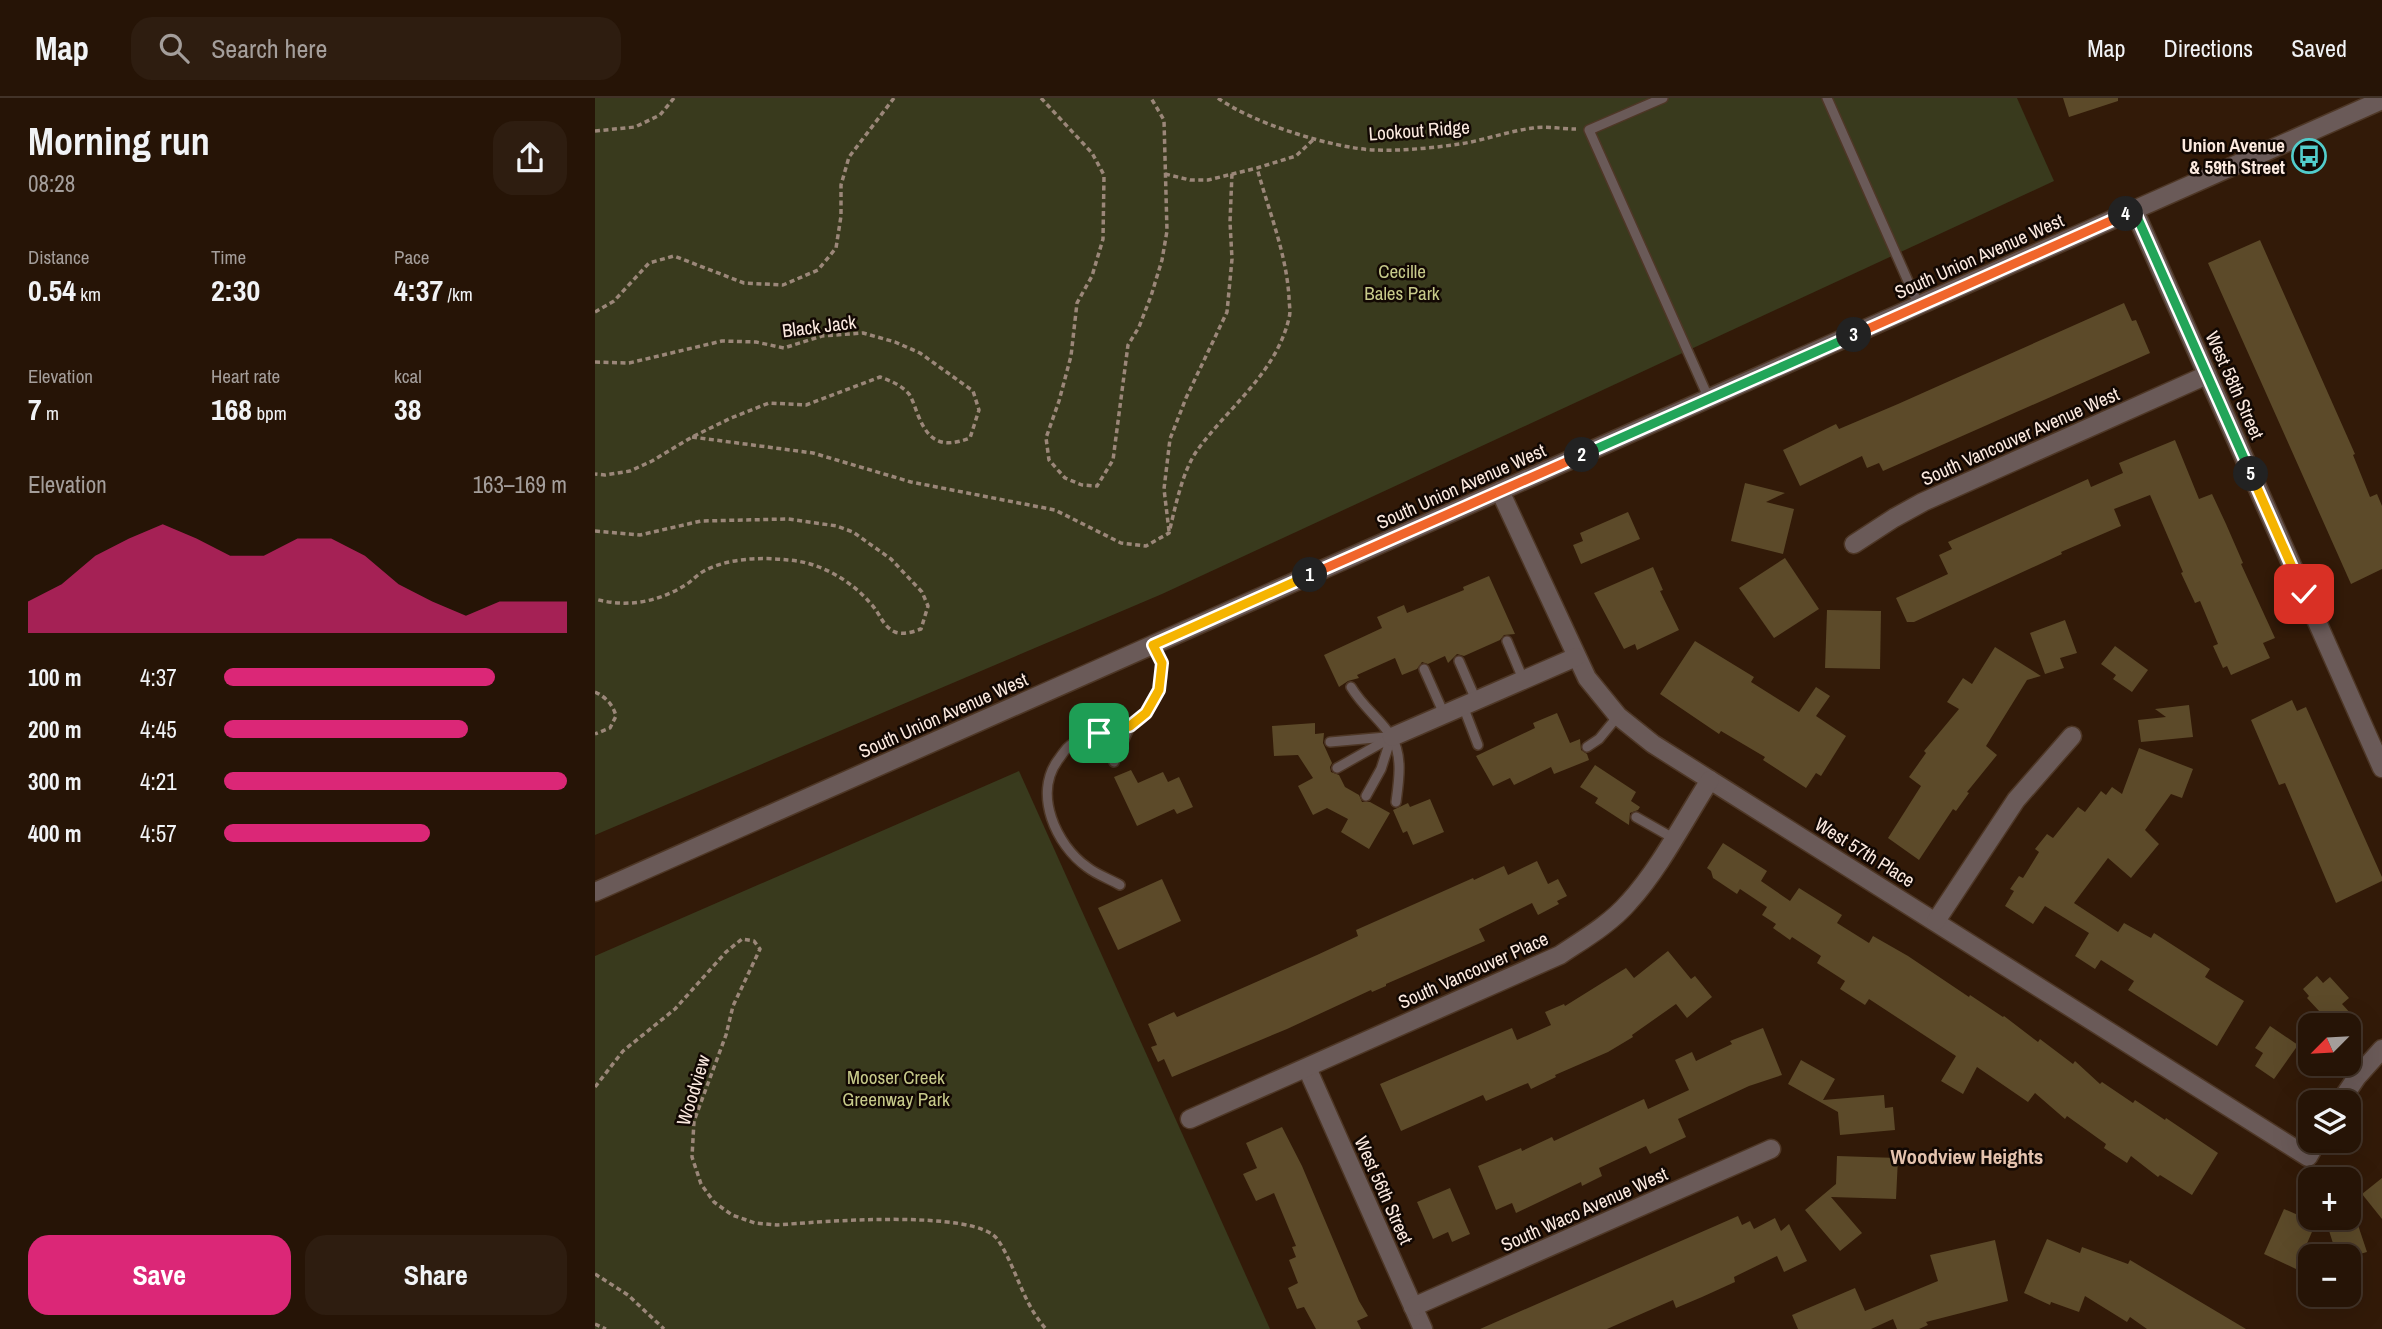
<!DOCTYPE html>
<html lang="en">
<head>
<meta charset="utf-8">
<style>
  :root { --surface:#261406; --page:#2e1d10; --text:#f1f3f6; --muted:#a49e9b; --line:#423328; --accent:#db2777 }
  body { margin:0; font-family:"Archivo Narrow",sans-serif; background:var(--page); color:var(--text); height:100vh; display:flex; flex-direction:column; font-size:26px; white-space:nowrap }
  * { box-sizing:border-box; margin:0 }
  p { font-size:23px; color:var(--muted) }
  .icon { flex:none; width:38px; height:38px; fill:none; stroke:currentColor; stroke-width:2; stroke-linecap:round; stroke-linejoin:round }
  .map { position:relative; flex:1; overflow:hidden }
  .drawer { display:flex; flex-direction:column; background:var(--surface); width:595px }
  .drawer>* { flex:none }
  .needle { width:46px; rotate:246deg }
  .tools { position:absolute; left:1703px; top:915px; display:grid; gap:14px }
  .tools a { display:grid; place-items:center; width:63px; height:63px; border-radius:14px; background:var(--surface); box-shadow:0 7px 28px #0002,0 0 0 2px var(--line); font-size:35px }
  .pin { position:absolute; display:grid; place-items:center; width:60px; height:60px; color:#fff; margin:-30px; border-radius:14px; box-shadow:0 4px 10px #0006 }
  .km { position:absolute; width:35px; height:35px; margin:-18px; border-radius:50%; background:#222; color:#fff; font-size:19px; line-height:35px; text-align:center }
  .round { display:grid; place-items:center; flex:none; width:74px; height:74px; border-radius:21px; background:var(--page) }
  .headline { display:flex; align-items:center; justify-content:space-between; height:119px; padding:0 28px }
  h1 { font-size:38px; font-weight:700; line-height:52px }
  .figures { display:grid; grid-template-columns:repeat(3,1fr); gap:10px; height:119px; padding:7px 28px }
  .figures div { display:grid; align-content:center }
  .figures b { font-size:30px; font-weight:700 }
  .figures small { font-size:19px; font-weight:400 }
  .figures p { font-size:19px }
  .chart { height:196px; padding:14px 28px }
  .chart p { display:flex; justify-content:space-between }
  .chart svg { width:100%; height:126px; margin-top:7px; fill:var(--accent); opacity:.7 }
  .action { display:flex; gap:14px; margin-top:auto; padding:14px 28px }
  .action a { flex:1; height:80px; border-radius:21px; background:var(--accent); color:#fff; font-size:28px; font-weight:700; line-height:80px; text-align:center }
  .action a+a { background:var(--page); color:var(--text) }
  ul { padding:0 28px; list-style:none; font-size:23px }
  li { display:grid; grid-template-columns:112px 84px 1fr; align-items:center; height:52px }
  li i { height:18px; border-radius:9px; background:var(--accent) }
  header { display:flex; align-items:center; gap:42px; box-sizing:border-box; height:98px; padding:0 35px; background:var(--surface); border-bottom:2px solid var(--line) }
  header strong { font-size:33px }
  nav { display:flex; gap:38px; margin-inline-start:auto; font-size:24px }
  .search { width:490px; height:63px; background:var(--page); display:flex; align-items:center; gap:18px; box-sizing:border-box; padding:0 24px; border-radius:21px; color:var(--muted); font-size:26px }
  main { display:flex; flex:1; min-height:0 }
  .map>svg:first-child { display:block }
  .green { fill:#393a1d }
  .building { fill:#5c4a29 }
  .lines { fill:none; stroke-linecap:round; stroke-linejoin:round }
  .service-casing { stroke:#4e3726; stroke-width:12 }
  .minor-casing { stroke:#4e3726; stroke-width:21 }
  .tertiary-casing { stroke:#4e3726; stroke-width:21 }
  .path { stroke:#9b8779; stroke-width:3.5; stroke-dasharray:5 3.5; stroke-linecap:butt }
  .service { stroke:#6a5a58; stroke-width:9 }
  .minor { stroke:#6a5a58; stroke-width:18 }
  .tertiary { stroke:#6a5a58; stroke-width:18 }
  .split-1-casing { stroke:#fff; stroke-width:14 }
  .split-2-casing { stroke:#fff; stroke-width:14 }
  .split-3-casing { stroke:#fff; stroke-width:14 }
  .split-4-casing { stroke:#fff; stroke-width:14 }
  .split-5-casing { stroke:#fff; stroke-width:14 }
  .split-6-casing { stroke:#fff; stroke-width:14 }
  .split-1 { stroke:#f5b400; stroke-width:9 }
  .split-2 { stroke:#f0652b; stroke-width:9 }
  .split-3 { stroke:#22a559; stroke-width:9 }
  .split-4 { stroke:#f0652b; stroke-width:9 }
  .split-5 { stroke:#22a559; stroke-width:9 }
  .split-6 { stroke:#f5b400; stroke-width:9 }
  .labels { text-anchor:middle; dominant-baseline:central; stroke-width:5; stroke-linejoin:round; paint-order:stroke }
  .street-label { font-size:19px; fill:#fceae0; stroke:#120803 }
  .poi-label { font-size:19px; font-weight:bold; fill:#fceae0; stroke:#120803; text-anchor:end }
  .park-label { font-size:19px; fill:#c7ca8a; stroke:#120803 }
  .neighbourhood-label { font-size:21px; font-weight:bold; fill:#e5c3ae; stroke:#120803 }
</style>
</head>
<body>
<header>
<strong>Map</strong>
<div class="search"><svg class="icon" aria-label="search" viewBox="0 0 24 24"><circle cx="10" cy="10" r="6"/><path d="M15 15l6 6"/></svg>Search here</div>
<nav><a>Map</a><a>Directions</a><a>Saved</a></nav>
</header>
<main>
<section class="drawer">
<div class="headline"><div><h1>Morning run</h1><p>08:28</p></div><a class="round"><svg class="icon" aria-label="share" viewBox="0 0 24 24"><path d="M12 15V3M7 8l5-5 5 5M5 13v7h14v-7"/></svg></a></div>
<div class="figures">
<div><p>Distance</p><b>0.54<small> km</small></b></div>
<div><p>Time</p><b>2:30</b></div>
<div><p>Pace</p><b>4:37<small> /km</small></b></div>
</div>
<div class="figures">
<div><p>Elevation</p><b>7<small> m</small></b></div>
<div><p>Heart rate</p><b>168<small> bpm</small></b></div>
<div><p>kcal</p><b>38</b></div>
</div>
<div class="chart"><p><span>Elevation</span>163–169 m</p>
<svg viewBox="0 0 160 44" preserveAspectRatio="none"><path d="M0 44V33L10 27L20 17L30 11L40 6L50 11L60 17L70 17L80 11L90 11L100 17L110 27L120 33L130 38L140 33L150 33L160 33V44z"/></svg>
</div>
<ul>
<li><b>100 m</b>4:37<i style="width:79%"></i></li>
<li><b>200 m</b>4:45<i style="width:71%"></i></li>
<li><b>300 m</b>4:21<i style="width:100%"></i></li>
<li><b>400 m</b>4:57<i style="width:60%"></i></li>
</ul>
<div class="action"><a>Save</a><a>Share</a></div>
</section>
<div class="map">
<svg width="1787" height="1231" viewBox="0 0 1787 1231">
  <rect width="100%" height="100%" fill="#321a08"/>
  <!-- green -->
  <g class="green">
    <polygon points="0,0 1422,0 1459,83 567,496 0,737"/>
    <polygon points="424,673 675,1231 0,1231 0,858"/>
  </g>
  <!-- building -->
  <g class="building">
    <polygon points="1468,0 1523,0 1523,3 1474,19"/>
    <polygon points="1665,142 1760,356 1758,357 1775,399 1782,396 1787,408 1787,471 1756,486 1613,165"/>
    <polygon points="1529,205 1537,223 1541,222 1555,255 1288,373 1284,365 1272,370 1267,358 1205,388 1188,352 1241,326 1244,331 1303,306"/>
    <polygon points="1580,342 1604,401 1617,396 1631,426 1648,465 1646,466 1680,540 1668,545 1675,560 1636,577 1632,568 1628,570 1618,548 1623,546 1605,503 1600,505 1586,475 1588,474 1555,397 1519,411 1526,428 1466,454 1467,456 1319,524 1312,524 1301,500 1353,476 1344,457 1357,451 1353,444 1493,381 1496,389 1528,375 1524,365"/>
    <polygon points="1150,385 1190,395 1171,404 1199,411 1188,456 1136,443"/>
    <polygon points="1033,414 1045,441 986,466 978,447 988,443 985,435"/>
    <polygon points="1190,460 1224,511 1179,540 1144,490"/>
    <polygon points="1058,469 1068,492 1065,493 1084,532 1042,552 1040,546 1029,551 999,495"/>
    <polygon points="894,478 920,536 909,537 905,542 869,558 862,556 853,565 850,558 833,566 827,564 822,571 807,577 800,560 762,577 764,580 753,583 744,589 729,557 787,530 782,519 809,507 812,515 869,492 868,489"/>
    <polygon points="1232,512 1286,513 1285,571 1230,570"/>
    <polygon points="1470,522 1482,555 1465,560 1469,570 1450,576 1435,535"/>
    <polygon points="1100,543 1159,579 1156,584 1204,614 1221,589 1235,598 1221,618 1251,638 1226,678 1221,675 1211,690 1168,662 1170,659 1126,633 1124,636 1065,596"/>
    <polygon points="1520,548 1553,572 1537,594 1518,581 1521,577 1506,566"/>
    <polygon points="1400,549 1446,578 1432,582 1391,648 1402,657 1372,694 1374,695 1361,713 1358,711 1324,762 1293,740 1326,688 1314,679 1331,655 1329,653 1364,611 1352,604 1368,580 1377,586"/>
    <polygon points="1697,602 1702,613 1711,609 1787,779 1787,783 1741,805 1690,685 1684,687 1656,622"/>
    <polygon points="1594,607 1598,639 1546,644 1543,622 1571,619 1560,611"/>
    <polygon points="962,615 975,645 985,641 986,652 992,656 994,662 959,676 956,669 919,687 915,680 898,688 881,658 940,630 938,625"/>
    <polygon points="720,625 720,636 729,635 728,645 737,665 735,669 736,674 744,677 750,689 764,697 767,704 775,704 795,715 774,751 746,734 753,721 732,710 718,717 703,688 718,680 703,657 679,658 677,628"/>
    <polygon points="1544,650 1598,671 1587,700 1576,696 1550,732 1564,746 1536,780 1513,760 1479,805 1523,834 1529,825 1556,840 1559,835 1615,871 1610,879 1649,903 1622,948 1533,892 1539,883 1506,862 1500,871 1480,858 1494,835 1450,808 1438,826 1410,808 1419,793 1415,791 1424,778 1428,780 1444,754 1440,751 1452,736 1458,740 1483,709 1490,714 1506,693 1511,697 1517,689 1527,696"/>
    <polygon points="1000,667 1041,694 1036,703 1045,709 1043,712 1035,715 1034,727 1000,705 1003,700 985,689"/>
    <polygon points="536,672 543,685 568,674 573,684 584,679 598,709 582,716 579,711 542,728 519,679"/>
    <polygon points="835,701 849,734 818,747 812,733 808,735 798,712 813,705 815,709"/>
    <polygon points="1128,745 1172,773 1166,783 1195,803 1204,790 1247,817 1242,825 1274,845 1278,838 1313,858 1374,899 1375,897 1408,919 1409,918 1443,944 1445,941 1478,966 1480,963 1505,986 1507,984 1538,1005 1540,1002 1570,1022 1571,1020 1623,1055 1597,1097 1565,1077 1563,1079 1536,1058 1532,1065 1509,1050 1511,1046 1472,1018 1470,1021 1440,995 1433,1004 1382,969 1368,996 1346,983 1361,958 1274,901 1270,907 1245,891 1250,883 1222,865 1226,858 1197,839 1195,842 1178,830 1181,826 1167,817 1172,809 1145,791 1142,796 1118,780 1116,773 1112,770"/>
    <polygon points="942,763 953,786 963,781 972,798 962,803 964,806 943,817 937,805 884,831 890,843 791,886 791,888 777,894 776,892 692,931 577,979 569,961 563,964 556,949 562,947 553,926 579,914 582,919 722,857 763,838 761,832 878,780 879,782 909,768 913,777"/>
    <polygon points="567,781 586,823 523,852 503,810"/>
    <polygon points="1073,853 1096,881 1100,878 1117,899 1092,920 1081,906 1037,937 1038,939 1013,954 960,977 961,979 936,991 933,985 891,1003 888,997 806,1033 785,986 917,930 922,942 956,927 950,914 969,906 970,908 1031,870 1039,880"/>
    <polygon points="1722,878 1728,885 1735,879 1754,900 1747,906 1757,917 1745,928 1738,928 1712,900 1714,898 1708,891"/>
    <polygon points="1675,928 1703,947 1679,981 1660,968 1668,955 1660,950"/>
    <polygon points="1168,930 1187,977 1154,988 1083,1021 1091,1039 1055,1056 1051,1048 1004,1070 1007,1078 987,1088 986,1084 921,1115 917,1105 901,1112 883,1068 926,1050 927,1053 957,1039 959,1043 1049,1001 1053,1011 1094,992 1080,962 1097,954 1101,963 1137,946 1135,943"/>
    <polygon points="1206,962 1240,981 1228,1002 1289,997 1290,1010 1298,1009 1300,1032 1245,1037 1243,1014 1193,986"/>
    <polygon points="687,1029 707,1068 764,1203 773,1218 762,1223 766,1231 721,1231 709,1209 702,1211 693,1190 703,1185 694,1162 701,1159 697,1149 701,1148 679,1095 661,1103 648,1076 662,1070 651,1045"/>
    <polygon points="1242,1058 1303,1060 1301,1101 1236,1099 1267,1135 1245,1153 1210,1112 1241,1086"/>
    <polygon points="1787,1080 1787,1121 1767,1096"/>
    <polygon points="855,1090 875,1136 857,1144 853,1134 838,1141 822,1104"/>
    <polygon points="1689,1111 1710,1120 1723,1120 1701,1171 1669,1156"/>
    <polygon points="1759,1115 1772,1154 1758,1158 1742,1158 1730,1120 1754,1120 1754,1116"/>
    <polygon points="1143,1118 1147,1127 1155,1123 1159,1131 1180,1120 1186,1133 1194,1126 1212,1163 1189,1174 1182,1158 1139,1179 1140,1184 1107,1199 1081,1210 1078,1202 1012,1231 885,1231"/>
    <polygon points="1452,1141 1485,1155 1487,1149 1533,1166 1535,1162 1651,1231 1552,1231 1535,1219 1532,1224 1490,1198 1484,1214 1456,1204 1455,1207 1429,1195"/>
    <polygon points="1400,1142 1413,1203 1331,1224 1333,1227 1324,1231 1302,1231 1298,1221 1276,1231 1203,1231 1197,1217 1260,1190 1270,1213 1343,1183 1335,1157"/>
  </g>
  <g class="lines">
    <!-- service casing -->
    <g class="service-casing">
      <g id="service">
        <polyline points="1068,0 994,32 1114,301"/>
        <polyline points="1232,0 1324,208"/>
        <polyline points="912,543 928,581"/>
        <polyline points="864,563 881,602"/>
        <polyline points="829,571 849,616"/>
        <path d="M756,589C768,609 785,621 796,638C808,657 804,682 801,704"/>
        <polyline points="868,608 883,647"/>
        <polyline points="735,644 791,639"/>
        <polyline points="992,649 1004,641 1023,618"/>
        <polyline points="519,664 535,628"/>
        <polyline points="742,670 797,639"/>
        <polyline points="771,698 786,671 796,640"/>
        <polyline points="1041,719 1078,740"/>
        <path d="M525,787C515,781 502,777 492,769C461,747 438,696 463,662C467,657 471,649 477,646C494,636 515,636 533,629C555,620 569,589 567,566C566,560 561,553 558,547"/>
      </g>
    </g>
    <!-- minor casing -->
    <g class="minor-casing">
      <g id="minor">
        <polyline points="1539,112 1787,670"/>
        <polyline points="905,393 992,580 1023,618 1058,646 1115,682 1713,1059 1722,1043"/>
        <polyline points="1259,446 1299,420 1328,404 1612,277"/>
        <polyline points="797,639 981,559"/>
        <polyline points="1341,823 1421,702 1477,638"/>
        <polyline points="712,970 828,1231"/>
        <polyline points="1745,1004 1762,979 1787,951"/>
        <path d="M595,1021L965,857C989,841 1015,826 1034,804C1065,770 1090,721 1115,682"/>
        <polyline points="818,1209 1176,1051"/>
      </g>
    </g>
    <!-- tertiary casing -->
    <g class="tertiary-casing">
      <polyline id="tertiary" points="0,794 1787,2"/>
    </g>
    <!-- path -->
    <g class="path">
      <polyline points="446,0 497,55 509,77 508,141 497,178 482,205 476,258 464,303 451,340 454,362 470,380 487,387 502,388 518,362 533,247 544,229 556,198 567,162 572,133 569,22 556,0"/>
      <path d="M623,0C657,25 737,50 779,52C807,53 837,50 865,46C890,42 914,33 938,30C952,28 967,31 981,31"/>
      <polyline points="0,33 40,29 65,17 79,0"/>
      <polyline points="570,76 595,82 613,82 662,70 701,58 720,40"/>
      <polyline points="0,214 19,203 54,165 79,158 149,185 188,187 223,172 241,150 246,118 246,87 254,59 299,0"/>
      <path d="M0,264L34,265L127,243L161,244L189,250L227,238L268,235L300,244L325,255L378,293L384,312L375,340C348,350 334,345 323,317C320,310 318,302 314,296C306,287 296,283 285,279L211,307L174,305L136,320L97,339L57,363L35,373L10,377L0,376"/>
      <path d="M97,339L218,355L316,384L460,412L526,445L551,448L574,435C580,410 587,375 601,354C632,310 681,276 694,220C696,214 694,206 694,199C691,154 674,114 662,70"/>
      <path d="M0,433L45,437L106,423L193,421L242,428L258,434L296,461L327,494L333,508L326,531C318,534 308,537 300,534C287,528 285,515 276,506C256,482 224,464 193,462C166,459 133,460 109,473C103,476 98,482 92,486C64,504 32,510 0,501"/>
      <polyline points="574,433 569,391 575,341 591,300 632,214 637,161 635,124 637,75"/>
      <path d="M0,594C11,599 18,607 21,618L15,630L0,636"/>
      <path d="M0,989L28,953L80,911L131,854L147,841L159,843L165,851L138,908L131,937L99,1023L97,1059L106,1086L119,1104L137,1117L160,1125L182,1127C221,1124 382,1110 403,1142C422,1171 427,1204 451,1231"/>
      <polyline points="0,1176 33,1197 69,1231"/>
      <polyline points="0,1226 11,1231"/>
    </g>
    <!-- service -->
    <use href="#service" class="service"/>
    <!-- minor -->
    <use href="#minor" class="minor"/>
    <!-- tertiary -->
    <use href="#tertiary" class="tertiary"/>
  </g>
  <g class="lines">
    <!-- split-1 casing -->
    <g class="split-1-casing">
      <polyline id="split-1" points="504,635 535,628 551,615 564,592 567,565 558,547 715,477"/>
    </g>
    <!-- split-2 casing -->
    <g class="split-2-casing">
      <polyline id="split-2" points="715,477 987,357"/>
    </g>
    <!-- split-3 casing -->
    <g class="split-3-casing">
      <polyline id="split-3" points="987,357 1259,237"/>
    </g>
    <!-- split-4 casing -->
    <g class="split-4-casing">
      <polyline id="split-4" points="1259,237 1531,116"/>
    </g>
    <!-- split-5 casing -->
    <g class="split-5-casing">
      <polyline id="split-5" points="1531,116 1539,112 1656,376"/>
    </g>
    <!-- split-6 casing -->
    <g class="split-6-casing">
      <polyline id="split-6" points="1656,376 1709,496"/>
    </g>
    <!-- split-1 -->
    <use href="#split-1" class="split-1"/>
    <!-- split-2 -->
    <use href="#split-2" class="split-2"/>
    <!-- split-3 -->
    <use href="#split-3" class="split-3"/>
    <!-- split-4 -->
    <use href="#split-4" class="split-4"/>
    <!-- split-5 -->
    <use href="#split-5" class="split-5"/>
    <!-- split-6 -->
    <use href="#split-6" class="split-6"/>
  </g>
  <!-- icons -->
  <defs>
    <g id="bus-ring" transform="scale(1.75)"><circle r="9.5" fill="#120803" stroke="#52cdcc" stroke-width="1.5"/><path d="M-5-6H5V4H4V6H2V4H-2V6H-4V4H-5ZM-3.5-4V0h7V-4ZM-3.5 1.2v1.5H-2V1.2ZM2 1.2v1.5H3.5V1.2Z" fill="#52cdcc"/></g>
  </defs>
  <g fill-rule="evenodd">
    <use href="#bus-ring" x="1714" y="58"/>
  </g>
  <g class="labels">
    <!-- street labels -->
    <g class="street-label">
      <text transform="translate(824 32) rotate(-4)">Lookout Ridge</text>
      <text transform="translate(1384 158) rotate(-24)">South Union Avenue West</text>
      <text transform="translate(224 228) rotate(-7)">Black Jack</text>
      <text transform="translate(1640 287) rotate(66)">West 58th Street</text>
      <text transform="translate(1425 338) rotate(-24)">South Vancouver Avenue West</text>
      <text transform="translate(866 388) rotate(-24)">South Union Avenue West</text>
      <text transform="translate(348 617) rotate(-24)">South Union Avenue West</text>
      <text transform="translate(1270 754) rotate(32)">West 57th Place</text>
      <text transform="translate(878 872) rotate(-24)">South Vancouver Place</text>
      <text transform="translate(98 992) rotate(-73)">Woodview</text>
      <text transform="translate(789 1092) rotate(66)">West 56th Street</text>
      <text transform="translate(989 1111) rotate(-24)">South Waco Avenue West</text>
    </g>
    <!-- poi labels -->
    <g class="poi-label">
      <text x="1690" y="47">Union Avenue<tspan x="1690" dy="22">&amp; 59th Street</tspan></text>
    </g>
    <!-- park labels -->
    <g class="park-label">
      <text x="807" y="173">Cecille<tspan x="807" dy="22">Bales Park</tspan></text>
      <text x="301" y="979">Mooser Creek<tspan x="301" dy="22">Greenway Park</tspan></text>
    </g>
    <!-- neighbourhood labels -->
    <g class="neighbourhood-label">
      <text x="1372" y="1058">Woodview Heights</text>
    </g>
  </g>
</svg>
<div class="tools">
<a><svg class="needle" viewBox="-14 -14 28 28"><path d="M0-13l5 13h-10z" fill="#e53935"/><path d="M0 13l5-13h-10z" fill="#a49e9b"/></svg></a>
<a><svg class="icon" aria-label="layers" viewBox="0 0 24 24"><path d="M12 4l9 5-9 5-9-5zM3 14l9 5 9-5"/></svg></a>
<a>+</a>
<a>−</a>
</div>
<div class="pin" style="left:504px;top:635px;background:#1e9e55"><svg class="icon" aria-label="arrive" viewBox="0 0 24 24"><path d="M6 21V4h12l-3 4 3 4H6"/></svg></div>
<div class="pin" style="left:1709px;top:496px;background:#d93025"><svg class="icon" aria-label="check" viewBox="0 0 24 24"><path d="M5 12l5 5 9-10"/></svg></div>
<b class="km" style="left:715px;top:477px">1</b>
<b class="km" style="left:987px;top:357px">2</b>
<b class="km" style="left:1259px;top:237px">3</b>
<b class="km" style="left:1531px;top:116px">4</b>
<b class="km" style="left:1656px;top:376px">5</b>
</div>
</main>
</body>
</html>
